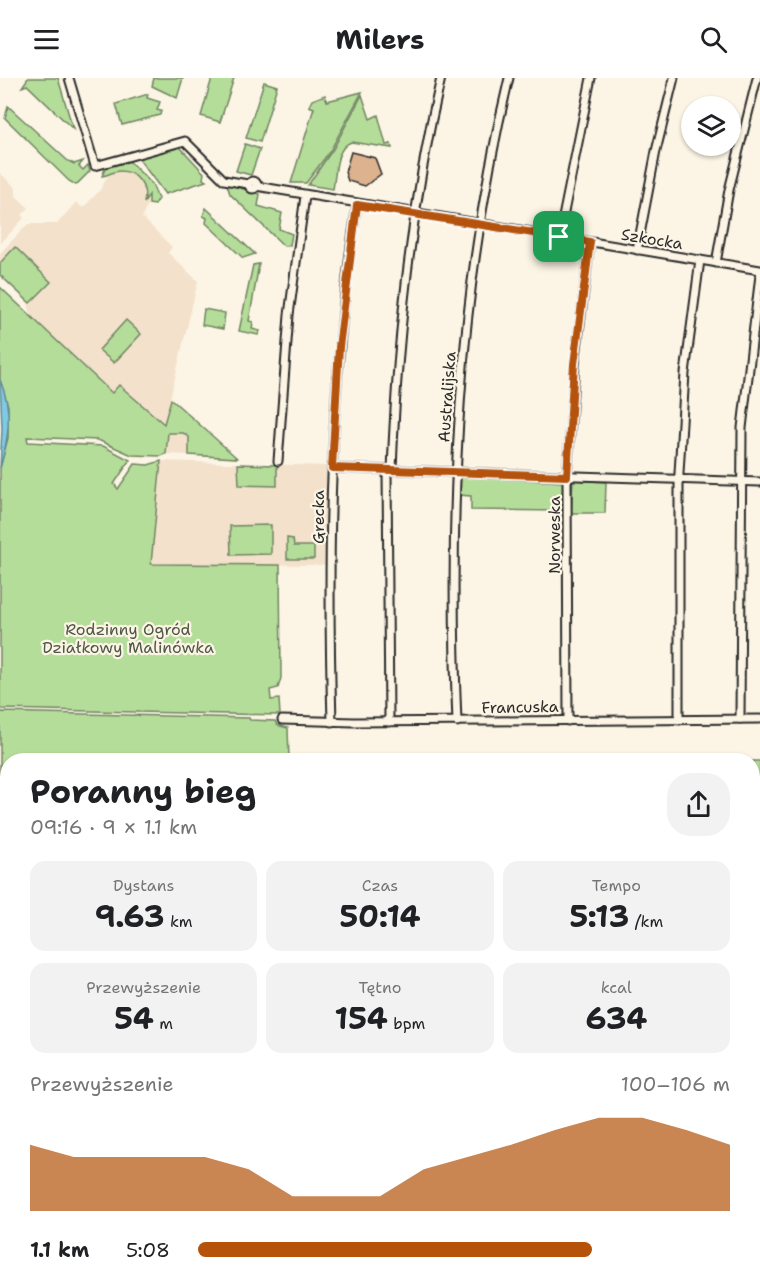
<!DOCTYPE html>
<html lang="pl">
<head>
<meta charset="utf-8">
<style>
  :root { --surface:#fff; --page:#f2f2f2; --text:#202124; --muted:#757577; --accent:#b45309 }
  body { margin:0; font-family:"Shantell Sans",sans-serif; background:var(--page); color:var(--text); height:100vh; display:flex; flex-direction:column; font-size:22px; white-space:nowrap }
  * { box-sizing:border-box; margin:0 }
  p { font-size:20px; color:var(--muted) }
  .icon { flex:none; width:33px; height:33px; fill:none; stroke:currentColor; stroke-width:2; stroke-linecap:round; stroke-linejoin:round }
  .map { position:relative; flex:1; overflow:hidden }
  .side { position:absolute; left:0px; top:675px; width:760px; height:531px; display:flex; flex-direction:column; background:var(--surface); border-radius:24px 24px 0 0; box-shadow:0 2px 4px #0004 }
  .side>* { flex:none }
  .buttons { position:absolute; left:681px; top:18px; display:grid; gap:12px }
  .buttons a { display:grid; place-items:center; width:60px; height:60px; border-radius:50%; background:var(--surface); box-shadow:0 2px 4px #0004; font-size:30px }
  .pin { position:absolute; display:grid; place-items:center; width:51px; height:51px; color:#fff; margin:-26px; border-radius:12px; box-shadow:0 3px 9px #0006 }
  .round { display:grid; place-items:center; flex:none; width:63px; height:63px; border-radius:24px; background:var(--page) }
  .head { display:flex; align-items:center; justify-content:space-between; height:102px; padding:0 30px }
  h1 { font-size:33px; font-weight:700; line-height:45px }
  .metrics { display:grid; grid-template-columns:repeat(3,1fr); gap:9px; height:102px; padding:6px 30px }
  .metrics div { display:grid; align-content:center; border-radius:15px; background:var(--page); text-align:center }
  .metrics b { font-size:30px; font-weight:700 }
  .metrics small { font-size:16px; font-weight:400 }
  .metrics p { font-size:16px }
  .chart { height:168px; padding:12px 30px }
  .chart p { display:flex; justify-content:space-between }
  .chart svg { width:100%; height:108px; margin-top:6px; fill:var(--accent); opacity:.7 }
  ul { padding:0 30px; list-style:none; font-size:20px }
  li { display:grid; grid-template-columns:96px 72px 1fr; align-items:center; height:45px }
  li i { height:15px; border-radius:8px; background:var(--accent) }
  header { display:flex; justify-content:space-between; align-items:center; height:78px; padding:0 30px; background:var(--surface); font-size:27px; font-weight:700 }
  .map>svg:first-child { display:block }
  .built { fill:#f3e1cb }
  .green { fill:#b5dd9a; stroke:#708462; stroke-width:1.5 }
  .water { fill:#81cae1; stroke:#5f8a98; stroke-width:1.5 }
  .building { fill:#ddb28e; stroke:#2b2b2b; stroke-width:1.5 }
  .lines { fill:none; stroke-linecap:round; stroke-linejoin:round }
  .minor-casing { stroke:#2b2b2b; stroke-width:11 }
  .minor { stroke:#fcf5e5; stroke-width:7 }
  .route-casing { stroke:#fff; stroke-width:12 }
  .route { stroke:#b45309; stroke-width:8 }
  .labels { text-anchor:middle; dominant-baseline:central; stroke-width:4.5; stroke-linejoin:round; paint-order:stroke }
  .street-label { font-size:16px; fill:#2b2b2b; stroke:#fcf5e5 }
  .park-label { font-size:16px; fill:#4e5847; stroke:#fcf5e5 }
</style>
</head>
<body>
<header><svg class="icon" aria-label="menu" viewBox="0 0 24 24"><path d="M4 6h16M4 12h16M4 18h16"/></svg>Milers<svg class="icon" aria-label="search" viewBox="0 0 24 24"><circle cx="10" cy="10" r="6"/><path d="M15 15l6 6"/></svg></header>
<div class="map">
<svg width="760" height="1206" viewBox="0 0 760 1206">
  <rect width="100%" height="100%" fill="#fcf5e5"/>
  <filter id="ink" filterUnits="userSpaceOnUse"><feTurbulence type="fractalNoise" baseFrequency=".0167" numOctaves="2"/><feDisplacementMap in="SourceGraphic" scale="12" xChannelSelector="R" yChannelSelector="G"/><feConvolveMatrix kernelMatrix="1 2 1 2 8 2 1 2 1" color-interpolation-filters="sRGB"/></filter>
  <g filter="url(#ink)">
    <!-- built -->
    <g class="built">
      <polygon points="113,89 125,90 148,108 150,122 142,139 172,169 168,175 198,203 164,346 119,307 112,315 31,238 28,225 0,199 0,175 28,146 57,146 76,124 83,130 100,112"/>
      <polygon points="0,95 16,110 16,118 29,130 22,137 24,140 0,166"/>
      <polygon points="168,355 183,355 189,358 189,377 166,376"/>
      <polygon points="161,383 328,388 327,487 150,486"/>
    </g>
    <!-- green -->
    <g class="green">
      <polygon points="28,0 58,0 73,51 27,7 22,9"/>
      <polygon points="154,0 183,0 177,20 152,8"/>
      <polygon points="212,0 234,0 220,44 201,38"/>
      <polygon points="264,4 277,8 260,64 246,60"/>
      <polygon points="362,14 330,73 306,105 291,105 314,30 309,28 312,22 325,17 327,23"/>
      <polygon points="148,16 147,20 160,24 157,32 161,33 160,37 122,47 116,26"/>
      <path d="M362,17L370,41L378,37L386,67L391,66L392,70L351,64C335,70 336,96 333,111L308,107L333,71Z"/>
      <polygon points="8,28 68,83 74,86 83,83 79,88 83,92 88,87 90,93 76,107 69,103 5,40"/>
      <polygon points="245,66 260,71 251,97 236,93"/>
      <polygon points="180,69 204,95 203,101 206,103 165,116 138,80"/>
      <path d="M129,83L152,106L158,121L155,127L149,126V117L144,125C148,109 137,93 120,93C113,93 107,98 102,98L106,89Z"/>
      <polygon points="227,106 260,116 258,128 282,135 279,151 292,156 290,167 284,168 230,116"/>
      <polygon points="206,130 255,176 243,180 206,145 207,140 203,138"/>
      <polygon points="15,169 51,204 30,225 0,197 0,185"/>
      <polygon points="259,186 249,243 253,244 252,251 260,253 258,257 239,253 253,187"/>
      <polygon points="0,209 112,315 119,307 164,346 171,321 237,380 189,377 189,359 183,355 168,355 166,376 161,378 132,377 98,362 27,359 28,364 103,368 130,382 114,406 118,411 135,386 148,387 161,383 151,486 280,487 281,600 278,610 270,612 271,622 279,621 280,637 0,631 0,390 8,360 8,328 0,302"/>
      <polygon points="204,231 225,235 223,251 202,247"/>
      <polygon points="126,242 141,256 114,285 99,272"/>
      <polygon points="238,386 277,387 277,408 239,407"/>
      <polygon points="460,398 563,404 562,433 471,432 471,418 459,417"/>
      <polygon points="573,402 606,404 605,435 571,435"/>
      <polygon points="271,447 271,476 231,477 230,448"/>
      <polygon points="287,460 293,461 294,468 314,468 314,481 287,481"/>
      <polygon points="0,634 249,640 250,642 275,643 277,647 288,650 289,682 8,682 7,1047 0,1042"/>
      <rect x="753" y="683" width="7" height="375"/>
      <polygon points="753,1063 760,1063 760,1206 261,1206 253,1199 753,1198"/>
      <polygon points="95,1198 240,1199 248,1206 91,1206"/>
    </g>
    <!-- water -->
    <path class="water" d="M0,302C13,333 9,359 0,390L2,351Z"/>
    <!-- building -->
    <polygon class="building" points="351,74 375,80 381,96 365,108 348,103 345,94"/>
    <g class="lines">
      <!-- minor casing -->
      <g class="minor-casing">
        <g id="minor">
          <polyline points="69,0 95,88 185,63 224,102 248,106"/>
          <circle cx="253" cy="107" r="4"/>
          <polyline points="256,108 760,192"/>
          <polyline points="559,159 591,0"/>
          <polyline points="637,172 656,73 674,0"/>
          <polyline points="716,185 729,112 757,0"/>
          <polyline points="278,383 289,237 305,118"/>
          <polyline points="332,390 760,404"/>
          <polyline points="387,392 389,644"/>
          <path d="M392,392C397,261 411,128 441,0"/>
          <polyline points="740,641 742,350 760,197"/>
          <polyline points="282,642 354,644 760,641"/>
          <polyline points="679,642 679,395 685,295 700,182"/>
          <polyline points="568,643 567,398 575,286 590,164"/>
          <path d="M332,644C327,471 330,298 357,127"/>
          <path d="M457,644C448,428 458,210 509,0"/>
          <polyline points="0,1134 8,1139"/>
          <polyline points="44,1198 51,1202 53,1198"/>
          <polyline points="79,1198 90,1206"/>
          <polyline points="0,1205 8,1191"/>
        </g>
      </g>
      <!-- minor -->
      <use href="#minor" class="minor"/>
    </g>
  </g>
  <g class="lines" filter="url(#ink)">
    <!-- route casing -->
    <g class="route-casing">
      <polygon id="route" points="357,127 590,164 574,286 567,398 332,390 339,269"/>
    </g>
    <!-- route -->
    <use href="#route" class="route"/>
  </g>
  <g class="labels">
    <!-- street labels -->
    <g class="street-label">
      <text transform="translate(652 161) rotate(9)">Szkocka</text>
      <text transform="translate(447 319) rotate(-86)">Australijska</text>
      <text transform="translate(318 439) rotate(-90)">Grecka</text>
      <text transform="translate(554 457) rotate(-90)">Norweska</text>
      <text transform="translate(520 629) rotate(-1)">Francuska</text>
    </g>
    <!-- park labels -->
    <g class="park-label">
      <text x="128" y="551">Rodzinny Ogród<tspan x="128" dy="18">Działkowy Malinówka</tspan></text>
    </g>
  </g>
</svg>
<div class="buttons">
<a><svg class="icon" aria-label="layers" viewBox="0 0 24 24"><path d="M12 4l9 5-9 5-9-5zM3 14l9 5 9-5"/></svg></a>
</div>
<div class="pin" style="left:559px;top:159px;background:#1e9e55"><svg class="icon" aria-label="arrive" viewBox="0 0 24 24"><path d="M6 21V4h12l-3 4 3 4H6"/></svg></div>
<section class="side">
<div class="head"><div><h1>Poranny bieg</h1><p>09:16 · 9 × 1.1 km</p></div><a class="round"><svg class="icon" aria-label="share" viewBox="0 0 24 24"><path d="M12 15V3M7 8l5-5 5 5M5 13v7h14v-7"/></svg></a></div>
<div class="metrics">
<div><p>Dystans</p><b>9.63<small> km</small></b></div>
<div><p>Czas</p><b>50:14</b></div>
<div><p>Tempo</p><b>5:13<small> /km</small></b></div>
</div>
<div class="metrics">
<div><p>Przewyższenie</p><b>54<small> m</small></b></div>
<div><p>Tętno</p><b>154<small> bpm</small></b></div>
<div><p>kcal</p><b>634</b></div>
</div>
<div class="chart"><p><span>Przewyższenie</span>100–106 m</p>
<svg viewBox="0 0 160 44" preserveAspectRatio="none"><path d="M0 44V17L10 22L20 22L30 22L40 22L50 27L60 38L70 38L80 38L90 27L100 22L110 17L120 11L130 6L140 6L150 11L160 17V44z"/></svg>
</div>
<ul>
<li><b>1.1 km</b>5:08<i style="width:74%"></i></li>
</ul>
</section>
</div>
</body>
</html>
